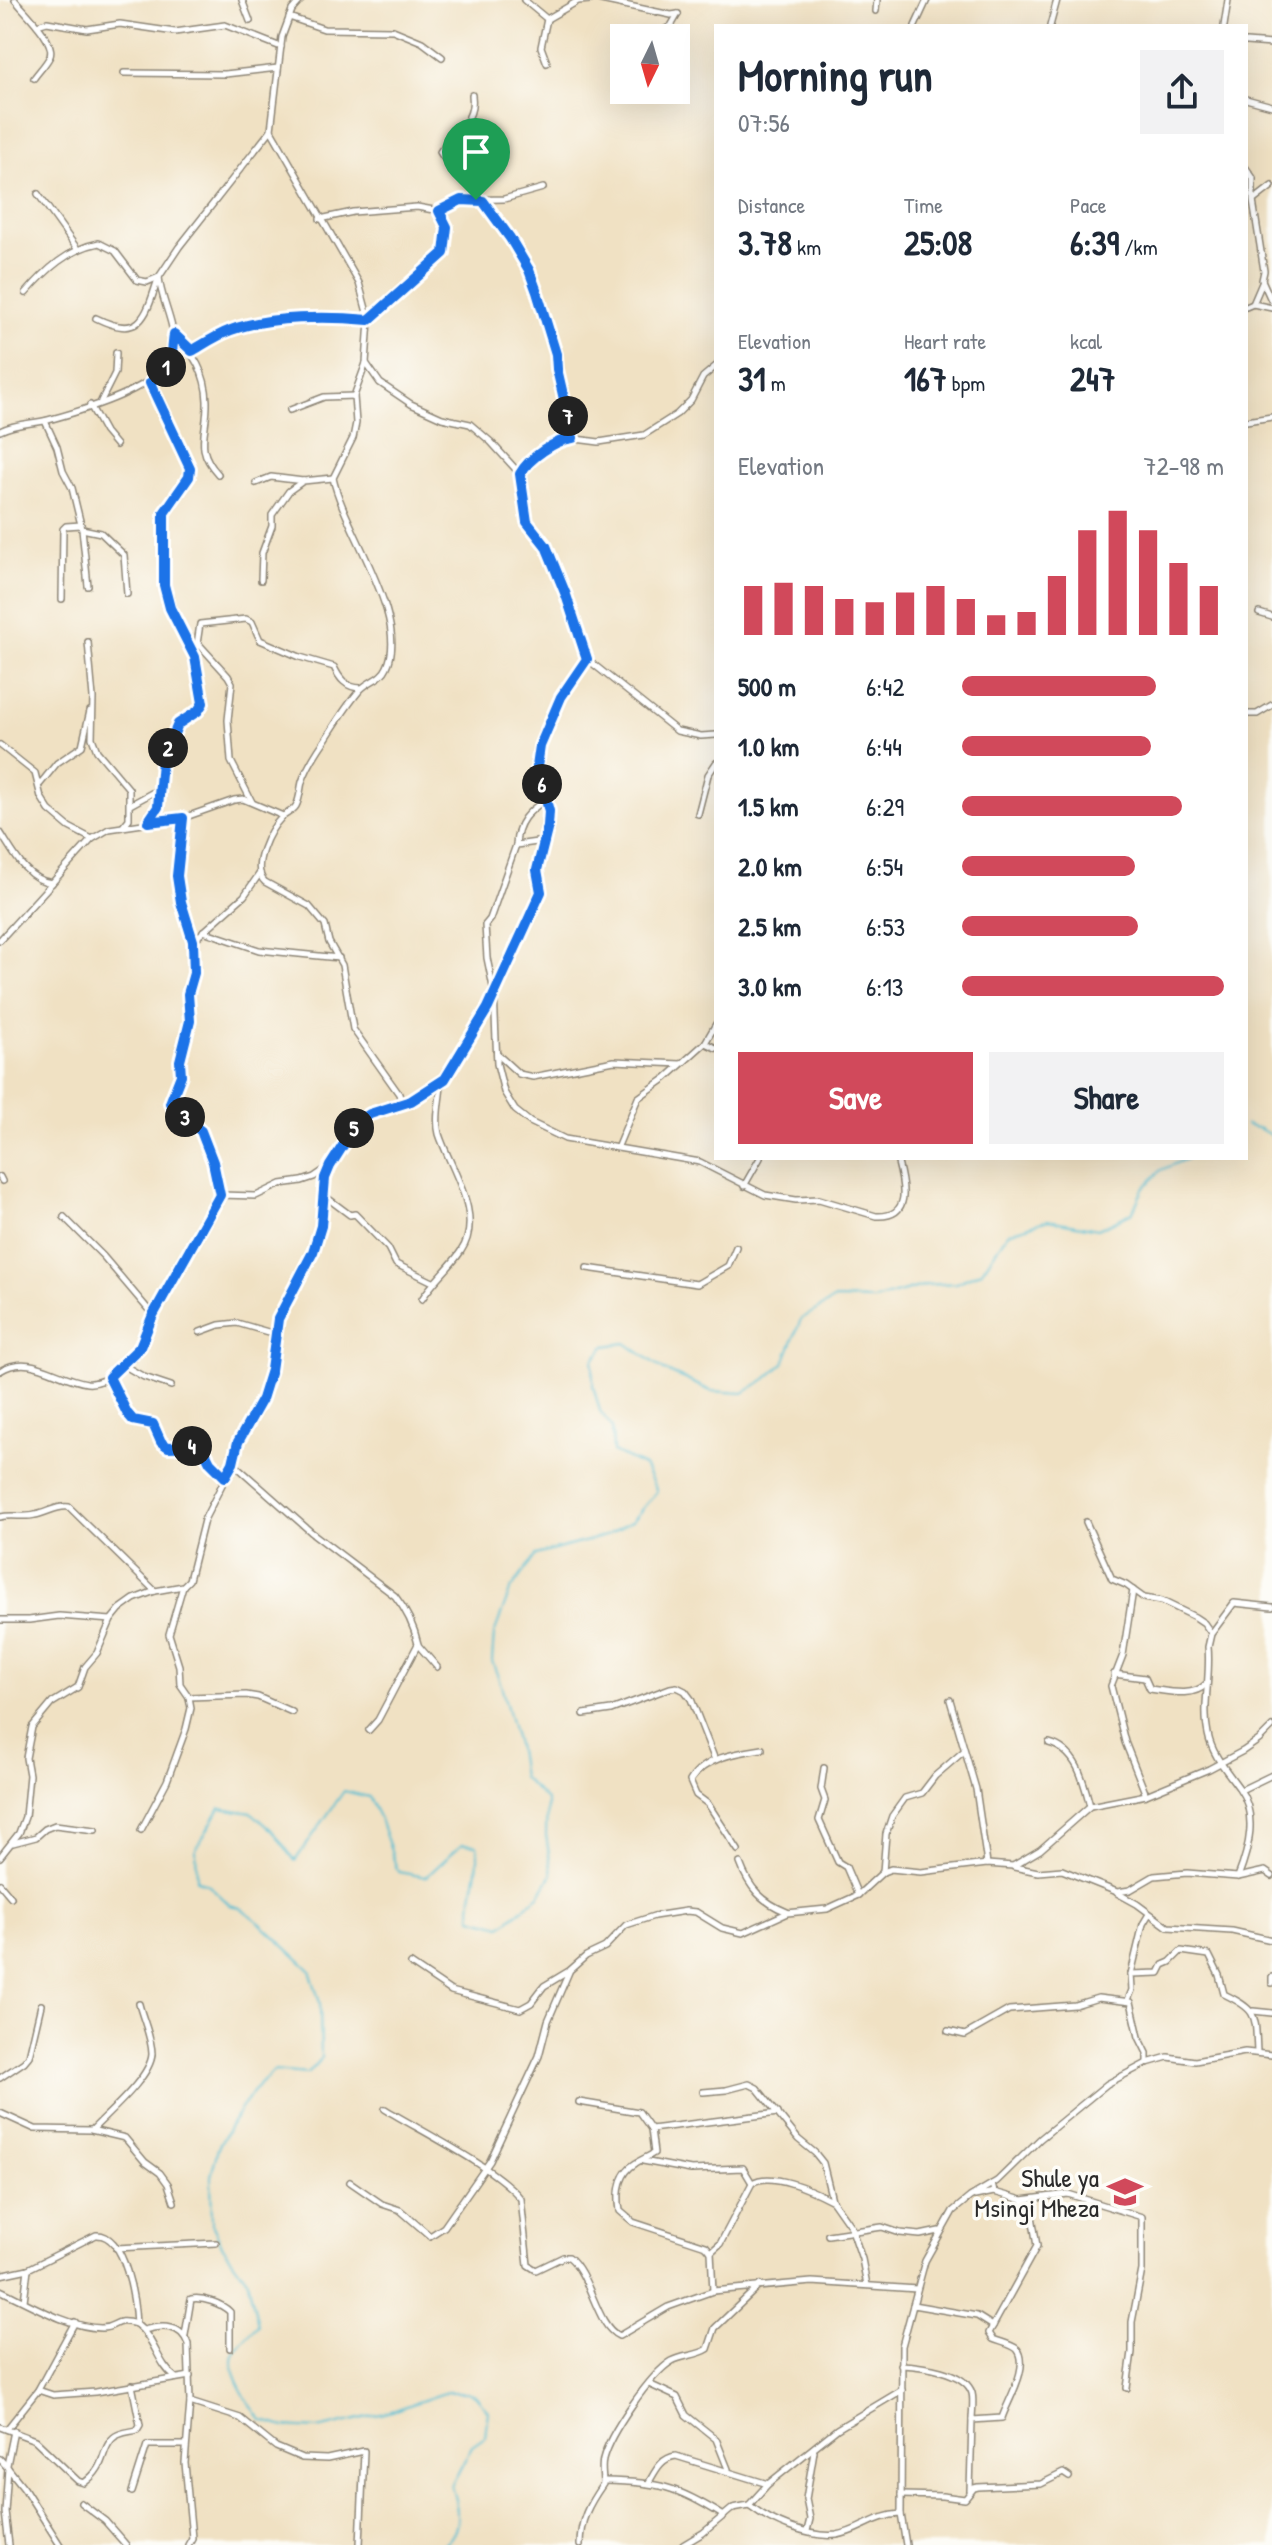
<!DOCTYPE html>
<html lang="en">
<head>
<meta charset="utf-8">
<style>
  :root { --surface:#fff; --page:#f2f2f3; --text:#1f2937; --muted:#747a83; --accent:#d1495b }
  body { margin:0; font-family:"Patrick Hand",sans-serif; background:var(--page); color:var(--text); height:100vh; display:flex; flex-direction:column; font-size:30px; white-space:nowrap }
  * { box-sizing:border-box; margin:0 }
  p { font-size:26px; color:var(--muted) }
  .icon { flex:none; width:44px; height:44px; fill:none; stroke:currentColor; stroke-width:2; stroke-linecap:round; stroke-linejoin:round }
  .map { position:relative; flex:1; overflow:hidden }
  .sheet { position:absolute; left:714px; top:24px; width:534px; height:1136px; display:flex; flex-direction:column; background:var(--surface); border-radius:0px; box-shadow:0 8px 32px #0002 }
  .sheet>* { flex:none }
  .needle { width:52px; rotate:185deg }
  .tools { position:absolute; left:610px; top:24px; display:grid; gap:16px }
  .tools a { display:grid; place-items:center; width:80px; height:80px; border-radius:0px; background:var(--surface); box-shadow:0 8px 32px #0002; font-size:40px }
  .pin { position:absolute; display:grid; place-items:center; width:68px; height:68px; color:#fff; margin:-82px -34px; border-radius:50% 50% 50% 0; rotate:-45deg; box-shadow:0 0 8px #0007 }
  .pin .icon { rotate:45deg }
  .km { position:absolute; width:40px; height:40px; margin:-20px; border-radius:50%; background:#222; color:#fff; font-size:22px; line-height:40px; text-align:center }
  .round { display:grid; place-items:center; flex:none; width:84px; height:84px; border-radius:0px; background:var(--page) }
  .overview { display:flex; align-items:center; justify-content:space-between; height:136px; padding:0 24px }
  h1 { font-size:44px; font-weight:700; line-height:60px }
  .figures { display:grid; grid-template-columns:repeat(3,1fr); gap:12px; height:136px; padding:8px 24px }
  .figures div { display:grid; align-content:center }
  .figures b { font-size:34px; font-weight:700 }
  .figures small { font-size:22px; font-weight:400 }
  .figures p { font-size:22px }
  .chart { height:224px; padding:16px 24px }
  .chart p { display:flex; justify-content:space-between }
  .chart svg { width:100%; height:144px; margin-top:8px; stroke:var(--accent); stroke-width:6 }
  .cta { display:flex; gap:16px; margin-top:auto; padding:16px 24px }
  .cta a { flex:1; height:92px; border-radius:0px; background:var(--accent); color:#fff; font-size:32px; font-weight:700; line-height:92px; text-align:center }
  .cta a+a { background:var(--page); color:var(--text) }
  ul { padding:0 24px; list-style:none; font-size:26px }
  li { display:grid; grid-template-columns:128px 96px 1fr; align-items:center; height:60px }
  li i { height:20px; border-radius:10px; background:var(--accent) }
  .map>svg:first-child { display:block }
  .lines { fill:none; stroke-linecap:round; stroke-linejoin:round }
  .stream { stroke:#54bdd2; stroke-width:2 }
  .minor-casing { stroke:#8e8677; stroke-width:8 }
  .minor { stroke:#fff; stroke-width:5 }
  .route-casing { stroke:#fff; stroke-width:16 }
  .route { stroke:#1a73e8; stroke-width:10 }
  .labels { text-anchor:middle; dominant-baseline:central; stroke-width:7; stroke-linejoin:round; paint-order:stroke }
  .poi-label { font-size:26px; fill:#2b2b2b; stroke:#fdfcf7; text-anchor:end }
</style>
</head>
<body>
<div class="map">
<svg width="1272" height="2545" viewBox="0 0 1272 2545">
  <rect width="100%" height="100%" fill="#fdfcf7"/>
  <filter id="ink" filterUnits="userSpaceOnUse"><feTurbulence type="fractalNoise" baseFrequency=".0125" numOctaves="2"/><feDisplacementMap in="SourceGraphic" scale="16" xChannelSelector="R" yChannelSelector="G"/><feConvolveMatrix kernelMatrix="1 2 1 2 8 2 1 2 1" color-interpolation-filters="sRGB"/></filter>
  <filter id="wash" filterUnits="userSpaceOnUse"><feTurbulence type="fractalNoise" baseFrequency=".006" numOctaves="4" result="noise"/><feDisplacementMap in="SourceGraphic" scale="32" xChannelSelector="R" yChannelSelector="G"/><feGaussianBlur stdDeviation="1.8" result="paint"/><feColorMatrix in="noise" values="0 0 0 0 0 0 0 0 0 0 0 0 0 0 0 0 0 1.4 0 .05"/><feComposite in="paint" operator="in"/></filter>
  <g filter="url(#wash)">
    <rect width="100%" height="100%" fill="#f0e1c3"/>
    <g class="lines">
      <!-- stream -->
      <g class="stream">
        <polyline points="1246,1125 1260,1129 1272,1136"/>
        <path d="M443,2545C463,2531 458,2506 451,2486L472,2446L485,2437L488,2411L476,2396L467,2392H447L389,2412L318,2429L284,2427L262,2420C251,2407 227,2373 233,2355C237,2344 250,2334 258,2325L248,2281L223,2247L212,2224L211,2176L218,2148L231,2124L252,2092L274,2071L307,2074L321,2058L320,2003L310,1970L261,1924L241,1908L230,1905L209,1885L197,1880L196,1849L220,1808L252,1813L274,1832L295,1861L344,1791L369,1797L380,1819L398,1872L426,1877L462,1844L477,1845C482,1870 468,1893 472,1918L502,1926L540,1895L552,1874L546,1835L547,1801L522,1777L518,1749L501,1685L492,1661L494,1634L510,1591L536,1555L605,1536L632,1521L657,1491L644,1466L613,1452L612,1427L600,1411L593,1386V1361L605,1346L626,1343L664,1370L711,1391L743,1393L766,1379L784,1363L801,1319L835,1299L874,1300L926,1285L956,1283L981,1272L1008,1233L1048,1220L1098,1229L1132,1213L1143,1189L1161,1170L1188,1158"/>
      </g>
    </g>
  </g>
  <g filter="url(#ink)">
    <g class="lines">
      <!-- minor casing -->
      <g class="minor-casing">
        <g id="minor">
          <path d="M15,0C24,11 56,41 50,56C47,63 39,71 34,78"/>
          <polyline points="242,0 250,21"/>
          <polyline points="301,0 292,10 282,37 271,130 359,283 369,320 366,363 380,383 411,404 442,418 470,424 491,442 520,474 527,522 546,546 566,595 587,659 677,731 701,736 716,735"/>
          <polyline points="524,0 547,19 578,1 590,0"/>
          <polyline points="601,0 671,15 678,14"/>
          <polyline points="876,11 877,0"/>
          <polyline points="289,17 324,29 393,30 422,42 442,57"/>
          <polyline points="547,19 541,47 547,63"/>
          <polyline points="37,25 47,22 87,29 120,24 175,32 225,25 281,47"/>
          <polyline points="915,26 927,0"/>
          <polyline points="1050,26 1057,0"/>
          <polyline points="1224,26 1228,0"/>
          <polyline points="650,38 671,26 678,14"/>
          <polyline points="1246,42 1272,44"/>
          <polyline points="624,60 622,68 624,72"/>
          <polyline points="124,73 225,74 278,68"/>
          <path d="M472,95C476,123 454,131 440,152C456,180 472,151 476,200"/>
          <polyline points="1246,99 1272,106"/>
          <polyline points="1246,168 1253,178 1253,201 1264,271 1262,280 1272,302"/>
          <polyline points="38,194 78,250"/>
          <polyline points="1254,200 1272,186"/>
          <polyline points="483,201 510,238 529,270 537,292 556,354 557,369 573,438"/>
          <polyline points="320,219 353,212 417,207 439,211 461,200 504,199 543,188"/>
          <path d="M26,293C46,270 68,249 99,243L115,251L137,280L147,282L159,277"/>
          <polyline points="1253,304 1262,283"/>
          <polyline points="1246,307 1253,304 1272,308"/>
          <path d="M96,318C139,339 145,320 157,282"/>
          <path d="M174,335C194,353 206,373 207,401C208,433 193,447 218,474"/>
          <path d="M192,351C204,344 217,335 231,330C270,316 328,317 369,320L444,253L447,227L439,211"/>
          <path d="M366,363L354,396L356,423L353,438L333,478C344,529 410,618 387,667C382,679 368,681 360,690C347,705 336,723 325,740C316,753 307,767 302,782C300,790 300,799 296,806C293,811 287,813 282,817C269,830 250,868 265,882L309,906L325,925L329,942L342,965L353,1029L399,1094L402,1104"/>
          <path d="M150,383L190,468C188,485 173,496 165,511C161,520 162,532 163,542C165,596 170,609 194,656"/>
          <polyline points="101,401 115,373 116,353"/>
          <polyline points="90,405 105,432 116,445"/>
          <polyline points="290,410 324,397 354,396"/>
          <polyline points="45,421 57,447 63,471 72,488 82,529 88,586"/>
          <polyline points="1246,421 1272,417"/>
          <path d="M0,431C16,423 32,424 48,420C81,411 168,387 173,350C177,325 161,302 159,277L179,247L271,130"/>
          <polyline points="521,473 528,463 568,438 599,442 644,435 677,414 691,400 703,377 716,366"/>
          <polyline points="256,483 271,477 303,481 333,478"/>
          <polyline points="82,529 101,533 124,555 127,594"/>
          <polyline points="261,580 262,553 272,526 272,515 289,491 303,481"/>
          <polyline points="62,599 63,529 66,526 81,525"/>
          <polyline points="1259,613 1272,617"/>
          <polyline points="88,642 93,698 92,738 97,751 129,789 129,819 124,825"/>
          <polyline points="197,642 228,676 232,683 228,720 231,761 252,802"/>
          <polyline points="1246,714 1257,714 1272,705"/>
          <polyline points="0,745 35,773 41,797 49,810 69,827 92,839"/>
          <polyline points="40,784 57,763 82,746 90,711"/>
          <polyline points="130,805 159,789"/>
          <polyline points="698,814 708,775 716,763"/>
          <path d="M183,818L177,876L181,902L193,941L194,973L188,994L190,1021L180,1061L181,1075L170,1103C175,1115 189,1119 198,1128C213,1145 215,1174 220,1195"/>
          <path d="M148,822L158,807L162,762L178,724L202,707L195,657L200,624L246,619L252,622L260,640L300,657L334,667C339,678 346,688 361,688"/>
          <path d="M0,832C13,852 26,880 52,883"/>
          <path d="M544,841L516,845L490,919L485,925L487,958L494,992L497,1064L504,1092L515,1110L530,1122L565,1139L700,1162L765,1195L796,1200L819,1199L876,1216C914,1218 903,1182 897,1159"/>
          <path d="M516,845C517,821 528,812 546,799"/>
          <polyline points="203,931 259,950 339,958"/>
          <polyline points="0,940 92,839 109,829 183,818 234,800 243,799 283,816"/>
          <polyline points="193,941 244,896 260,873"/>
          <polyline points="705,1043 716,1048"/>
          <polyline points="497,1054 519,1074 533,1077 614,1061 681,1064"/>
          <polyline points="618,1146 638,1098 666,1078 705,1043 716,1024"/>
          <polyline points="0,1177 2,1181"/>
          <polyline points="744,1186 760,1158"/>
          <polyline points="322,1194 350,1215 355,1214 388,1248 396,1264 433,1282"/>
          <polyline points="64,1217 103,1256 153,1315"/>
          <polyline points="587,1268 697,1284 728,1266 736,1247"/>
          <path d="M422,1299C433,1281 450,1268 461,1251C485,1216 450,1168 439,1134C435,1118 440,1101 441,1085"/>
          <polyline points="200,1332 219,1325 237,1323 275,1334"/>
          <polyline points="123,1365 144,1377 171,1386"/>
          <path d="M0,1371C30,1352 57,1379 87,1383C107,1385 131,1362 141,1346C147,1336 149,1323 155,1312C174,1273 198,1238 216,1198L220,1195L256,1196L281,1184L302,1181L314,1177L330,1166"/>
          <path d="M109,1377L127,1413L133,1420L153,1424C168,1457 172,1445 202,1446L210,1462L225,1477"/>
          <path d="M233,1463L311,1532L395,1596C407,1611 414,1626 418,1644L378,1720L369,1730"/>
          <path d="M0,1517C12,1514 24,1518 35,1515C47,1513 57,1505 69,1507L155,1591"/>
          <polyline points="1086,1522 1112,1579 1126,1585 1144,1598 1162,1601 1195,1617 1204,1623 1211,1633"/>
          <polyline points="1133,1590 1123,1655 1111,1686 1125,1742 1146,1795"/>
          <polyline points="0,1620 29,1620 59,1616 111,1620"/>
          <polyline points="418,1645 437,1667"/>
          <path d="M1114,1674L1145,1678L1150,1689C1167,1691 1193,1698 1206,1684"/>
          <polyline points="189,1697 246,1695 258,1697 292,1712"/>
          <polyline points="950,1700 976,1789 987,1864"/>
          <polyline points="584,1714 611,1710 670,1688 677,1687 685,1691 691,1699 715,1760"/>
          <path d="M1049,1743C1077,1750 1084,1782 1090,1806"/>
          <polyline points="824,1768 821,1789 825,1800 819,1820 838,1862 846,1867 858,1895"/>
          <polyline points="1241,1790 1272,1775"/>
          <polyline points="141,1830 167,1781 186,1729 191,1708 189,1697 180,1684 179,1666 169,1634 183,1586"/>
          <polyline points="13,1843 36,1837 45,1829 55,1825 95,1830"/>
          <path d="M738,1850L708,1804L696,1795L690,1781C705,1757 736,1753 762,1749"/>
          <polyline points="0,1857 19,1833 25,1817 29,1775 26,1758 32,1727 52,1703 78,1687 85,1667 97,1653 111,1620 120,1609 134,1599 155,1591 183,1586 189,1580 204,1520 233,1463 238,1442 262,1399 271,1370 278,1319 313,1252 321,1226 322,1194 330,1166 354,1127 364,1118 411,1101 441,1084 488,1008 541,892 537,870 548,826 549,811 537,767 540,746 561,697 587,659"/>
          <path d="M740,1863C749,1888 762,1902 787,1912"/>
          <polyline points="1014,1867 1038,1872 1062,1870 1117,1892 1130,1890 1154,1876 1187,1873 1238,1877 1265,1871 1272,1876"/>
          <polyline points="883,1872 886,1834 892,1816 905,1798 922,1793 935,1776 964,1751"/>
          <path d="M1238,1877C1249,1849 1258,1814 1239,1788C1227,1771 1212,1755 1208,1734C1202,1706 1211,1676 1208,1647L1211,1634L1234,1603L1272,1607"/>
          <polyline points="0,1884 11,1897"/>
          <polyline points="1117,1893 1137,1904 1168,1927 1232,1931 1272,1940"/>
          <polyline points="411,1964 451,1991 520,2009 531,2003 544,1986 569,1971 586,1956 605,1947 626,1925 654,1916 686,1911 696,1912 722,1928 743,1933 787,1913 827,1909 858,1895 883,1872 891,1869 921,1872 987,1864 1013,1866 1040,1850 1090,1806 1146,1795 1209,1769 1243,1751 1259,1740 1272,1727"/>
          <path d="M1131,1974L1159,1973L1163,1965L1170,1962L1181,1951L1209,1955L1219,1975L1224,1994C1259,2011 1255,2015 1257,2052"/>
          <polyline points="1272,1977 1272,1983"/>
          <polyline points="1128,2000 1132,1990 1131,1974 1143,1924 1149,1914"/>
          <polyline points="1253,2011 1272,2013"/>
          <polyline points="948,2031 965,2035 1009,2010 1075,2005 1098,1998 1131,2002 1139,2037 1147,2053 1147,2063"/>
          <polyline points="0,2078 24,2062 29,2056 41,2005"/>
          <polyline points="703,2092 726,2090 749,2084 757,2088 798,2139 815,2153 823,2163 832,2200 851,2227 862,2259 867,2285"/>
          <polyline points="579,2102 639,2112 651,2129 778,2113"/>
          <path d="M385,2109C421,2131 497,2168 521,2199L528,2265L536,2270L563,2257H569C591,2275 596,2326 619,2336L668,2307L713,2291L812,2282L917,2289"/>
          <polyline points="0,2113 35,2129 91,2130 125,2138 145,2162 160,2173 168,2184 174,2202"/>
          <path d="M651,2129L654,2153C648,2157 642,2159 636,2163C619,2173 617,2193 620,2211L633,2222L706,2246L711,2252L713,2291"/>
          <path d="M92,2130C108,2113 151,2077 152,2054C152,2038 143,2020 139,2004"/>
          <polyline points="643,2161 691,2170 743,2168 752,2183"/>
          <polyline points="350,2182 382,2204 400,2210 430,2236 444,2227 490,2161 539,2056 548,2021 569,1972"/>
          <polyline points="975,2196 994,2192"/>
          <polyline points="1022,2200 1068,2194 1142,2217 1142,2270 1132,2322 1132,2352 1127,2388"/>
          <polyline points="828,2235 882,2227 900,2233 920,2235 939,2231"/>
          <polyline points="116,2248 216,2243"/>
          <path d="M711,2252L720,2244L752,2183C771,2171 812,2190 831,2200"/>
          <path d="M0,2275L28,2269L96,2235C126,2233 135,2303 136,2324C155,2338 157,2364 176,2378"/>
          <path d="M0,2290C28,2303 70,2328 101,2328C118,2328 113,2317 136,2324"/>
          <polyline points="24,2301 28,2269"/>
          <polyline points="913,2305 977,2316 993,2326"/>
          <path d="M144,2330C162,2325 181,2324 188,2344L190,2402L185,2463L192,2538L188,2545"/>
          <path d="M185,2335L191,2299C203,2297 221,2303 230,2312V2348"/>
          <path d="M901,2365C921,2366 965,2371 972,2393C974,2401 972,2412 972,2420"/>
          <polyline points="649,2384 677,2397 686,2415 716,2439 728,2469"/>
          <polyline points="38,2390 53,2395 96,2392 190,2376"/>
          <polyline points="190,2402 240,2418 276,2447 302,2458 327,2459 364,2451 360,2545"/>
          <path d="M0,2427L35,2440L78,2481L84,2483C107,2466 100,2452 112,2439C118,2432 130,2432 137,2430L140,2425L132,2385"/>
          <polyline points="7,2429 38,2390 75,2322"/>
          <polyline points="0,2459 8,2468 5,2512 9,2545"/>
          <polyline points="7,2465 14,2431"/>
          <polyline points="8,2468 24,2488 60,2545"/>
          <path d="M604,2481C659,2482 676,2486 724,2516"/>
          <path d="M649,2482C656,2470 661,2458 676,2456L768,2484"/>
          <path d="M970,2491L972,2420L1002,2418C1007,2402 1031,2365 1017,2349C1011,2344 1000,2342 993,2339L989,2333L1037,2246L1032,2216L1022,2200L994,2192L992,2184"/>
          <polyline points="132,2492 147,2445 185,2445"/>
          <polyline points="901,2495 942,2496 965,2499 974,2488 978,2487 1041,2484 1063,2473 1069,2477"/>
          <polyline points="81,2503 105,2521 126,2545"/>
          <path d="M749,2505C771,2522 808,2538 837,2535C859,2532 874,2515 901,2514"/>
          <polyline points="807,2531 810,2519 806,2499 814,2451"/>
          <path d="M580,2545C580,2520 589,2504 603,2484C603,2475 601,2469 603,2459C609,2435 650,2374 672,2361C683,2355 697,2356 708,2349L715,2328L760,2285"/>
          <polyline points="683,2545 703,2533 733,2508 749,2505 768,2484 837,2429 902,2390"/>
          <polyline points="906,2545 901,2514 902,2346 925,2261 953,2211 970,2197 997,2181 1040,2139 1107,2084 1147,2063 1168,2057 1195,2061 1245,2052 1272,2055"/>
        </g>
      </g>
      <!-- minor -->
      <use href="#minor" class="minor"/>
    </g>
  </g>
  <g class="lines" filter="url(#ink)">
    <!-- route casing -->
    <g class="route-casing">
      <path id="route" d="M461,200L483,201L510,238L529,270L537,292L556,354L557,369L573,438C555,440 529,458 520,474L527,522L546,546L566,595L587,659L561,697L540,746L537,767L549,811L548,826L537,870L541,892L488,1008L445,1079L411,1101L370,1114L358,1122L330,1166L325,1178L321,1226L313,1252L278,1319L271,1370L262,1399L238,1442L233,1463L225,1477L210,1462L202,1446L168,1447L161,1442L153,1424L133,1420L127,1413L109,1377L140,1347L153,1315L220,1195L213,1162L201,1131L174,1110L170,1103L181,1075L180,1061L190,1021L188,994L194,973L193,941L181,902L177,876L183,818L148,822L158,807L162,762L178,724L198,711L203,703L195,657L170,608L164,585V513L189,477L190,468L150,383L171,361L174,334L192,351C204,344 217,335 231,330C270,316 328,316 369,320L444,253L447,227L439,211Z"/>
    </g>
    <!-- route -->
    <use href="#route" class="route"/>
  </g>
  <!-- icons -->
  <defs>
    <g id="school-bare" transform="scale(2.76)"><path d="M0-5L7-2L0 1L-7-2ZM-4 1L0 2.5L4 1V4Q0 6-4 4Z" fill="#d1495b" stroke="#fdfcf7" stroke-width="2.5" paint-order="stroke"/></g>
  </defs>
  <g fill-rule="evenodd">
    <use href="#school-bare" x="1125" y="2192"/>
  </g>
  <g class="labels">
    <!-- poi labels -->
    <g class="poi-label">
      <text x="1099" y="2177">Shule ya<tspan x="1099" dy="30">Msingi Mheza</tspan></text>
    </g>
  </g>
</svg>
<div class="tools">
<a><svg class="needle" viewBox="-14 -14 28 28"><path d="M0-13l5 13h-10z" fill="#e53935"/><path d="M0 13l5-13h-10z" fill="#747a83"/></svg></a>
</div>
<div class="pin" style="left:476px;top:200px;background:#1e9e55"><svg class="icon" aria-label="arrive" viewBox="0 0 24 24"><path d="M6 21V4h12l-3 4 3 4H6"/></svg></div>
<b class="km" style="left:166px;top:367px">1</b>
<b class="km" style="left:168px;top:748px">2</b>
<b class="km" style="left:185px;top:1117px">3</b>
<b class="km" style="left:192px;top:1446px">4</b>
<b class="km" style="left:354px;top:1128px">5</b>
<b class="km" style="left:542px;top:784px">6</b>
<b class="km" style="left:568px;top:416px">7</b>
<section class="sheet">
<div class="overview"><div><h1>Morning run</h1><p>07:56</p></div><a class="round"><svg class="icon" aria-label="share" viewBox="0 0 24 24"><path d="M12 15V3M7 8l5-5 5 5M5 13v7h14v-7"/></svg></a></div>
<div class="figures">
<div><p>Distance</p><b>3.78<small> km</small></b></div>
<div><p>Time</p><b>25:08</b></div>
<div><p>Pace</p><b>6:39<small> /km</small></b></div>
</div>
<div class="figures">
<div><p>Elevation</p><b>31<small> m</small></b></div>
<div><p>Heart rate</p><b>167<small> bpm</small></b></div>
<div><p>kcal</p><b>247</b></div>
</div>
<div class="chart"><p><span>Elevation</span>72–98 m</p>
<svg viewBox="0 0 160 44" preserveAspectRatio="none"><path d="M5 44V29M15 44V28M25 44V29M35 44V33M45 44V34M55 44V31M65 44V29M75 44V33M85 44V38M95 44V37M105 44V26M115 44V12M125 44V6M135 44V12M145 44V22M155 44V29"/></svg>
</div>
<ul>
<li><b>500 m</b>6:42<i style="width:74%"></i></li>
<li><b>1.0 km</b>6:44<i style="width:72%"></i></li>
<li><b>1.5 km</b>6:29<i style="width:84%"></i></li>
<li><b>2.0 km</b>6:54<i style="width:66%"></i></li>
<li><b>2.5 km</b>6:53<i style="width:67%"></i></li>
<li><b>3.0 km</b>6:13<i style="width:100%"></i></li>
</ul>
<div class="cta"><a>Save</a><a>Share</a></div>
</section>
</div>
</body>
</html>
